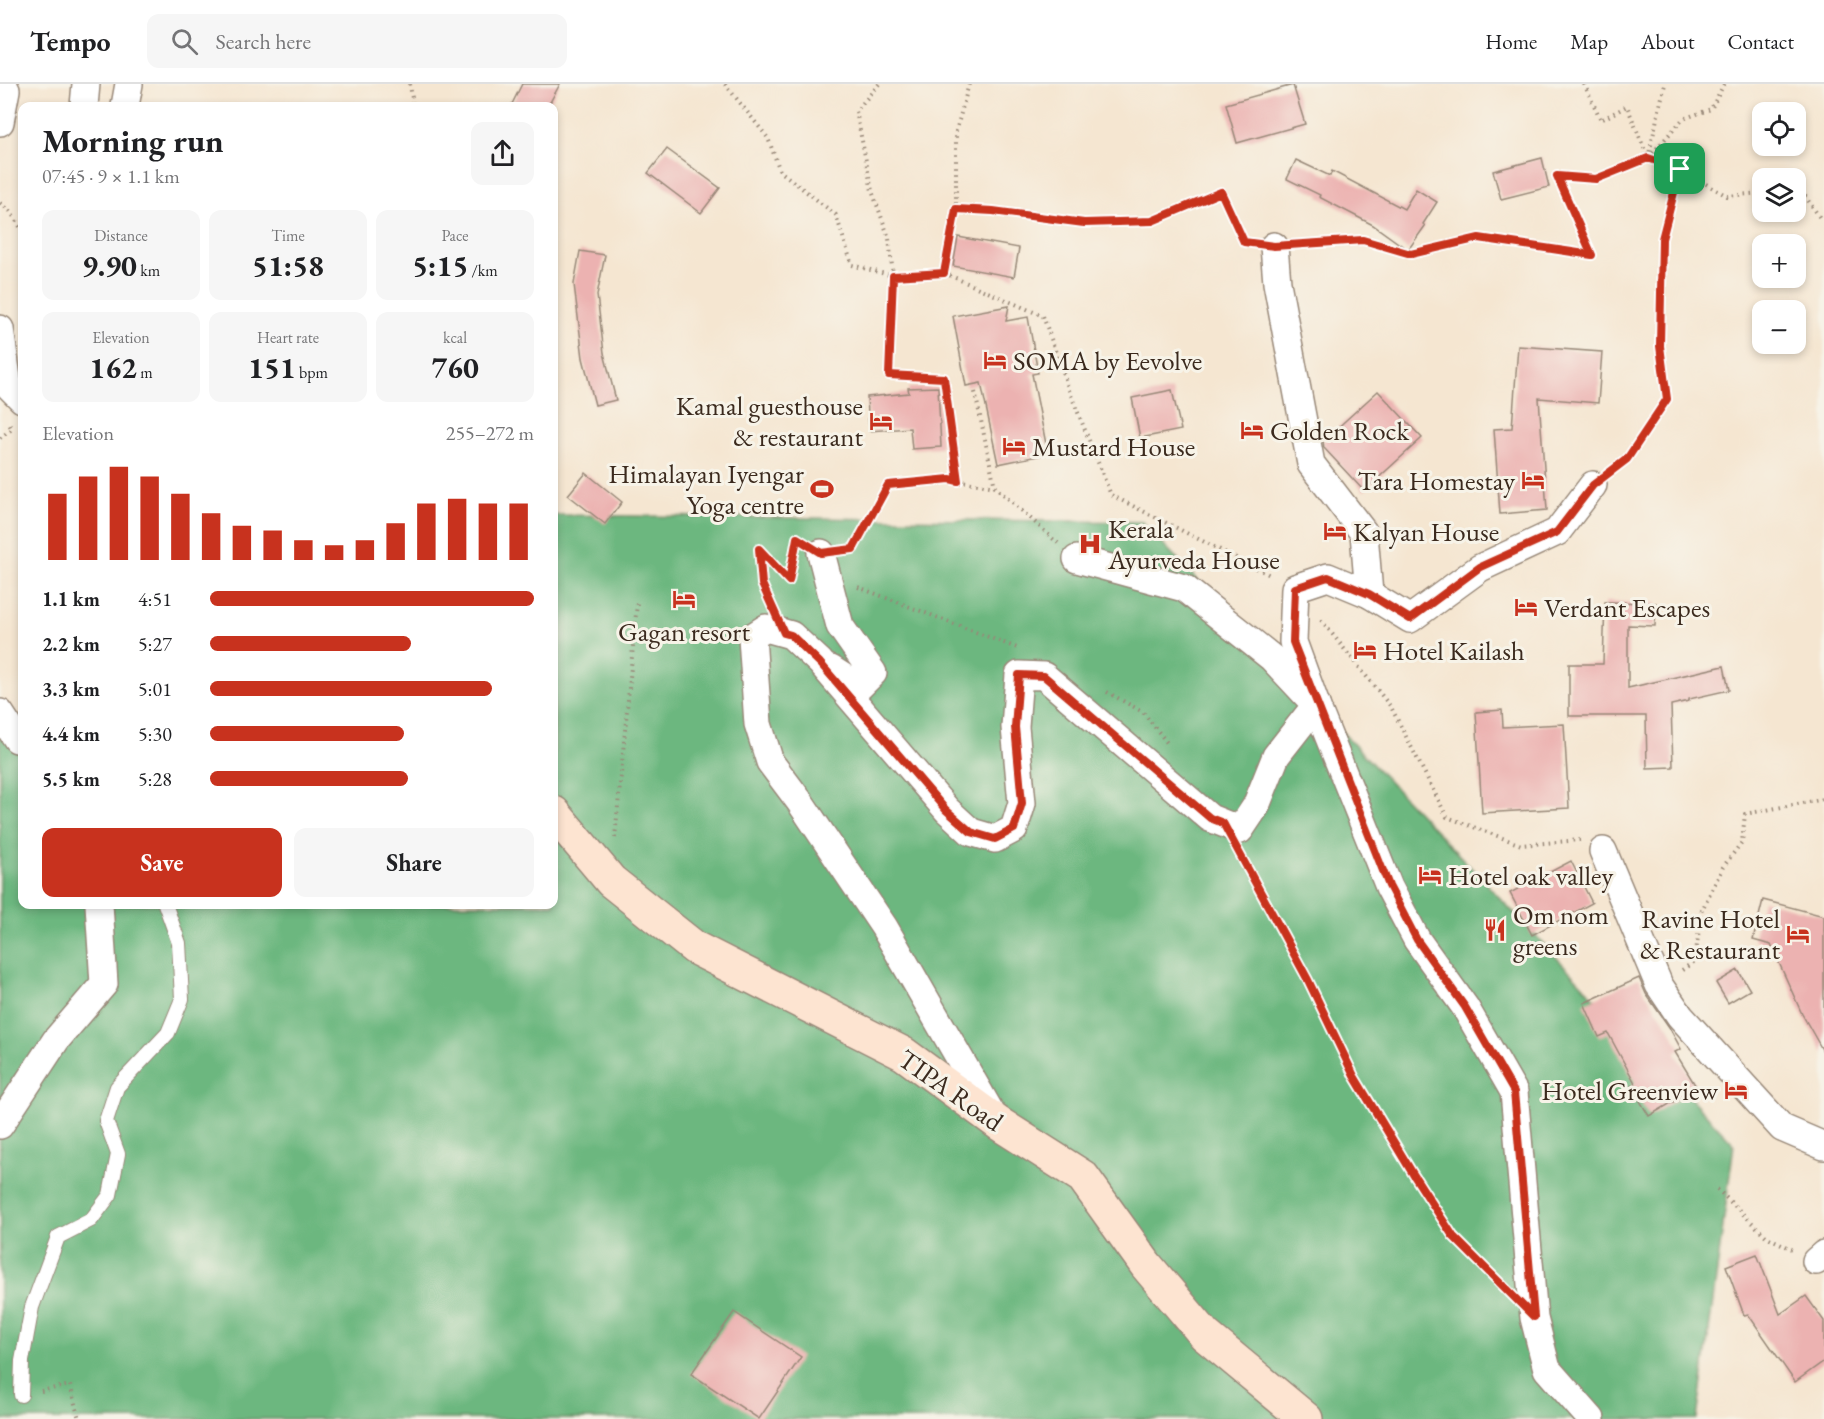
<!DOCTYPE html>
<html lang="en">
<head>
<meta charset="utf-8">
<style>
  :root { --surface:#fff; --page:#f6f6f6; --text:#202124; --muted:#757577; --line:#e0e0e0; --accent:#c8321e }
  body { margin:0; font-family:"EB Garamond",serif; background:var(--page); color:var(--text); height:100vh; display:flex; flex-direction:column; font-size:22px; white-space:nowrap }
  * { box-sizing:border-box; margin:0 }
  p { font-size:20px; color:var(--muted) }
  .icon { flex:none; width:33px; height:33px; fill:none; stroke:currentColor; stroke-width:2; stroke-linecap:round; stroke-linejoin:round }
  .map { position:relative; flex:1; overflow:hidden }
  .panel { position:absolute; left:18px; top:18px; width:540px; height:807px; display:flex; flex-direction:column; background:var(--surface); border-radius:12px; box-shadow:0 3px 9px #0003 }
  .panel>* { flex:none }
  .controls { position:absolute; left:1752px; top:18px; display:grid; gap:12px }
  .controls a { display:grid; place-items:center; width:54px; height:54px; border-radius:12px; background:var(--surface); box-shadow:0 3px 9px #0003; font-size:30px }
  .pin { position:absolute; display:grid; place-items:center; width:51px; height:51px; color:#fff; margin:-26px; border-radius:12px; box-shadow:0 3px 9px #0006 }
  .round { display:grid; place-items:center; flex:none; width:63px; height:63px; border-radius:12px; background:var(--page) }
  .head { display:flex; align-items:center; justify-content:space-between; height:102px; padding:0 24px }
  h1 { font-size:33px; font-weight:700; line-height:45px }
  .figures { display:grid; grid-template-columns:repeat(3,1fr); gap:9px; height:102px; padding:6px 24px }
  .figures div { display:grid; align-content:center; border-radius:12px; background:var(--page); text-align:center }
  .figures b { font-size:30px; font-weight:700 }
  .figures small { font-size:16px; font-weight:400 }
  .figures p { font-size:16px }
  .chart { height:168px; padding:12px 24px }
  .chart p { display:flex; justify-content:space-between }
  .chart svg { width:100%; height:108px; margin-top:6px; stroke:var(--accent); stroke-width:6 }
  .button { display:flex; gap:12px; margin-top:auto; padding:12px 24px }
  .button a { flex:1; height:69px; border-radius:12px; background:var(--accent); color:#fff; font-size:24px; font-weight:700; line-height:69px; text-align:center }
  .button a+a { background:var(--page); color:var(--text) }
  ul { padding:0 24px; list-style:none; font-size:20px }
  li { display:grid; grid-template-columns:96px 72px 1fr; align-items:center; height:45px }
  li i { height:15px; border-radius:8px; background:var(--accent) }
  header { display:flex; align-items:center; gap:36px; box-sizing:border-box; height:84px; padding:0 30px; background:var(--surface); border-bottom:2px solid var(--line) }
  header strong { font-size:28px }
  nav { display:flex; gap:33px; margin-inline-start:auto; font-size:21px }
  .search { width:420px; height:54px; background:var(--page); display:flex; align-items:center; gap:15px; box-sizing:border-box; padding:0 21px; border-radius:12px; color:var(--muted); font-size:22px }
  .map>svg:first-child { display:block }
  .forest { fill:#6cb77f; stroke:#54704e; stroke-width:1.5 }
  .building { fill:#ecb2b1 }
  .lines { fill:none; stroke-linecap:round; stroke-linejoin:round }
  .lane-casing { stroke:#988878; stroke-width:16 }
  .street-casing { stroke:#988878; stroke-width:30 }
  .secondary-casing { stroke:#988878; stroke-width:36 }
  .path { stroke:#988878; stroke-width:4; stroke-dasharray:1.5 4.5; stroke-linecap:butt }
  .lane { stroke:#fff; stroke-width:14 }
  .street { stroke:#fff; stroke-width:27 }
  .secondary { stroke:#fde4d1; stroke-width:33 }
  .route-casing { stroke:#fff; stroke-width:12 }
  .route { stroke:#c8321e; stroke-width:8 }
  .labels { text-anchor:middle; dominant-baseline:central; stroke-width:6; stroke-linejoin:round; paint-order:stroke }
  .poi-label { font-size:27px; fill:#3b2a1e; stroke:#f7f3e8; text-anchor:start }
  .street-label { font-size:27px; fill:#3b2a1e; stroke:#f7f3e8 }
</style>
</head>
<body>
<header>
<strong>Tempo</strong>
<div class="search"><svg class="icon" aria-label="search" viewBox="0 0 24 24"><circle cx="10" cy="10" r="6"/><path d="M15 15l6 6"/></svg>Search here</div>
<nav><a>Home</a><a>Map</a><a>About</a><a>Contact</a></nav>
</header>
<div class="map">
<svg width="1824" height="1335" viewBox="0 0 1824 1335">
  <rect width="100%" height="100%" fill="#f7f3e8"/>
  <filter id="ink" filterUnits="userSpaceOnUse"><feTurbulence type="fractalNoise" baseFrequency=".0167" numOctaves="2"/><feDisplacementMap in="SourceGraphic" scale="12" xChannelSelector="R" yChannelSelector="G"/><feConvolveMatrix kernelMatrix="1 2 1 2 8 2 1 2 1" color-interpolation-filters="sRGB"/></filter>
  <filter id="wash" filterUnits="userSpaceOnUse"><feTurbulence type="fractalNoise" baseFrequency=".008" numOctaves="4" result="noise"/><feDisplacementMap in="SourceGraphic" scale="24" xChannelSelector="R" yChannelSelector="G"/><feGaussianBlur stdDeviation="1.35" result="paint"/><feColorMatrix in="noise" values="0 0 0 0 0 0 0 0 0 0 0 0 0 0 0 0 0 1.4 0 .05"/><feComposite in="paint" operator="in"/></filter>
  <g filter="url(#wash)">
    <rect width="100%" height="100%" fill="#f5e6d1"/>
    <!-- forest -->
    <polygon class="forest" points="554,431 1142,438 1734,1060 1697,1335 0,1335 0,649 22,649 22,820 554,820"/>
    <g id="blocks">
      <!-- building -->
      <g class="building">
        <polygon points="522,0 560,0 548,22 511,22"/>
        <polygon points="1293,1 1305,40 1237,59 1226,20"/>
        <polygon points="667,65 720,104 701,129 648,89"/>
        <polygon points="1542,74 1549,103 1501,115 1493,87"/>
        <polygon points="1296,76 1330,92 1332,87 1404,125 1416,105 1437,118 1423,140 1425,142 1408,166 1373,141 1319,113 1320,111 1287,95"/>
        <polygon points="958,153 1019,164 1014,193 953,182"/>
        <polygon points="580,167 605,171 597,211 604,269 616,316 595,321 583,274 574,200"/>
        <polygon points="1009,222 1006,237 1028,233 1038,289 1032,290 1048,370 998,380 981,299 966,302 953,232"/>
        <polygon points="1518,262 1602,268 1598,319 1539,314 1547,426 1500,430 1494,345 1512,344"/>
        <polygon points="938,303 941,363 912,365 910,344 869,347 867,313 909,309 908,304"/>
        <polygon points="1172,306 1181,346 1140,354 1132,314"/>
        <polygon points="1378,307 1422,354 1364,407 1324,364 1323,357"/>
        <polygon points="586,389 622,418 605,440 568,411"/>
        <polygon points="1605,518 1656,519 1655,542 1628,541 1628,604 1724,582 1729,606 1689,615 1689,617 1671,621 1673,683 1647,684 1646,632 1569,632 1569,580 1603,580"/>
        <polygon points="1502,626 1503,643 1564,640 1569,724 1482,729 1476,628"/>
        <polygon points="1571,777 1592,819 1532,851 1510,809"/>
        <polygon points="1763,816 1824,832 1824,969 1802,930 1771,861 1753,856"/>
        <polygon points="1738,886 1750,906 1728,919 1716,899"/>
        <polygon points="1639,894 1646,910 1669,943 1681,965 1675,968 1697,1004 1649,1032 1631,1002 1635,999 1608,949 1599,953 1584,919"/>
        <polygon points="1757,1170 1780,1230 1806,1212 1824,1237 1824,1277 1795,1298 1748,1230 1744,1231 1726,1182"/>
        <polygon points="734,1228 801,1273 759,1335 691,1290"/>
      </g>
    </g>
  </g>
  <g filter="url(#ink)">
    <use href="#blocks" fill-opacity="0" stroke="#988878" stroke-width="1.5"/>
    <g class="lines">
      <!-- lane casing -->
      <g class="lane-casing">
        <polyline id="lane" points="21,1311 22,1277 32,1223 58,1153 91,1136 110,1111 118,1070 106,1037 117,1003 168,949 182,915 179,859 165,820"/>
      </g>
      <!-- street casing -->
      <g class="street-casing">
        <g id="street">
          <polyline points="84,22 86,0"/>
          <polyline points="125,22 129,0"/>
          <polyline points="0,38 6,6 2,0"/>
          <polyline points="1274,162 1277,199 1311,380 1364,449 1369,510"/>
          <polyline points="0,245 8,301 22,315"/>
          <polyline points="821,469 840,542 873,589 859,603 831,585"/>
          <polyline points="0,629 17,655 22,656"/>
          <polyline points="1603,767 1659,901 1680,932 1782,1044 1824,1062"/>
          <polyline points="994,1034 884,843 800,718 770,678 758,640 752,553 766,544 791,551 820,578 947,726 971,748 995,755 1014,745 1022,719 1015,643 1019,591 1044,592 1210,734 1240,746 1256,722 1276,672 1316,621 1272,574 1184,504 1077,475"/>
          <polyline points="0,1041 56,956 104,900 99,820"/>
          <polyline points="1816,1177 1824,1170"/>
          <polyline points="1591,1335 1547,1285 1534,1234 1514,1008 1465,923 1417,856 1389,803 1316,621 1293,558 1295,504 1328,493 1369,510 1410,535 1480,484 1557,448 1593,401"/>
        </g>
      </g>
      <!-- secondary casing -->
      <g class="secondary-casing">
        <polyline id="secondary" points="554,729 611,797 695,864 904,970 998,1039 1083,1093 1146,1181 1205,1251 1306,1335"/>
      </g>
      <!-- path -->
      <g class="path">
        <polyline points="410,0 413,22"/>
        <polyline points="725,0 768,54 780,87 836,131 852,181 893,192 944,189"/>
        <polyline points="879,0 856,27 872,107 889,154 893,192 889,291 943,294 958,397"/>
        <polyline points="969,0 956,47 956,125 944,189 1043,232 1069,306 1111,411 1272,492"/>
        <polyline points="1584,0 1601,36 1627,22 1648,74 1665,0"/>
        <polyline points="1724,0 1711,25 1683,35 1648,74 1680,85 1727,112 1762,109"/>
        <polyline points="1796,106 1801,106 1820,134 1824,134"/>
        <polyline points="0,119 10,127 22,146"/>
        <polyline points="956,125 993,127 1084,139 1152,137 1221,109 1244,158 1248,159"/>
        <polyline points="1300,160 1363,156 1411,170 1479,154 1592,171 1557,92 1596,95 1648,74"/>
        <polyline points="975,308 995,403"/>
        <polyline points="0,354 12,345 9,340"/>
        <polyline points="1614,384 1627,375 1667,315 1660,262 1662,155 1680,85"/>
        <polyline points="847,465 853,465 888,401 950,395 995,403 1058,459"/>
        <polyline points="858,503 1017,564"/>
        <polyline points="770,517 762,500 759,465 789,497 794,473"/>
        <polyline points="1321,536 1391,623 1447,733 1521,761 1580,756"/>
        <polyline points="1107,608 1143,628 1168,660"/>
        <polyline points="615,754 637,519"/>
        <polyline points="1241,772 1308,896 1354,992 1413,1090 1453,1152 1504,1204"/>
        <polyline points="1682,886 1695,877 1701,828 1723,783 1742,758 1745,730 1824,715"/>
        <polyline points="1717,1105 1767,1153 1792,1165"/>
        <polyline points="41,1307 70,1301 79,1335"/>
      </g>
      <!-- lane -->
      <use href="#lane" class="lane"/>
      <!-- street -->
      <use href="#street" class="street"/>
      <!-- secondary -->
      <use href="#secondary" class="secondary"/>
    </g>
  </g>
  <g class="lines" filter="url(#ink)">
    <!-- route casing -->
    <g class="route-casing">
      <polygon id="route" points="1648,74 1680,85 1662,155 1660,262 1667,315 1627,375 1593,401 1557,448 1480,483 1410,535 1369,510 1328,493 1295,504 1293,558 1389,802 1417,856 1465,923 1514,1008 1534,1233 1453,1152 1413,1090 1354,992 1308,896 1223,739 1210,734 1044,592 1019,591 1015,643 1022,719 1014,745 995,755 971,748 946,726 820,579 791,551 784,549 762,500 759,465 789,497 797,454 821,469 853,465 888,401 950,395 958,397 944,294 889,291 893,192 944,189 956,125 993,127 1084,139 1152,137 1221,108 1244,158 1274,162 1363,156 1411,170 1479,154 1592,171 1557,92 1596,95"/>
    </g>
    <!-- route -->
    <use href="#route" class="route"/>
  </g>
  <!-- icons -->
  <defs>
    <g id="hotel-bare" transform="scale(1.8)"><path d="M-6-4.5h1.5V1H6V5H4.5V3h-9V5H-6ZM-4 0a1.8 1.8 0 1 1 3.6 0ZM.5 0V-2.5h3Q6-2.5 6 0Z" fill="#c8321e" stroke="#f7f3e8" stroke-width="2.5" paint-order="stroke"/></g>
    <g id="stadium-bare" transform="scale(1.8)"><path d="M0-5a6.5 5 0 1 0 0 10a6.5 5 0 1 0 0-10ZM-3.5-1.8h7v3.6h-7Z" fill="#c8321e" stroke="#f7f3e8" stroke-width="2.5" paint-order="stroke"/></g>
    <g id="hospital-bare" transform="scale(1.8)"><path d="M-5-5h3v3.5h4V-5h3V5h-3V1.5h-4V5h-3Z" fill="#c8321e" stroke="#f7f3e8" stroke-width="2.5" paint-order="stroke"/></g>
    <g id="restaurant-bare" transform="scale(1.8)"><path d="M-5-6h1v4h1v-4h1v4h1v-4h1v5L-1.5 .5V6h-2V.5L-5-1ZM5-6V6H3V1.5H1.5Q1.5-4 5-6Z" fill="#c8321e" stroke="#f7f3e8" stroke-width="2.5" paint-order="stroke"/></g>
  </defs>
  <g fill-rule="evenodd">
    <use href="#hotel-bare" x="995" y="276"/>
    <use href="#hotel-bare" x="881" y="337"/>
    <use href="#hotel-bare" x="1252" y="346"/>
    <use href="#hotel-bare" x="1014" y="362"/>
    <use href="#hotel-bare" x="1533" y="396"/>
    <use href="#stadium-bare" x="822" y="405"/>
    <use href="#hotel-bare" x="1335" y="447"/>
    <use href="#hospital-bare" x="1090" y="460"/>
    <use href="#hotel-bare" x="684" y="515"/>
    <use href="#hotel-bare" x="1526" y="523"/>
    <use href="#hotel-bare" x="1365" y="566"/>
    <use href="#hotel-bare" x="1430" y="791"/>
    <use href="#restaurant-bare" x="1495" y="846"/>
    <use href="#hotel-bare" x="1798" y="850"/>
    <use href="#hotel-bare" x="1736" y="1006"/>
  </g>
  <g class="labels">
    <!-- poi labels -->
    <g class="poi-label">
      <text x="1013" y="276">SOMA by Eevolve</text>
      <text x="863" y="321" text-anchor="end">Kamal guesthouse<tspan x="863" dy="31">&amp; restaurant</tspan></text>
      <text x="1270" y="346">Golden Rock</text>
      <text x="1032" y="362">Mustard House</text>
      <text x="804" y="389" text-anchor="end">Himalayan Iyengar<tspan x="804" dy="31">Yoga centre</tspan></text>
      <text x="1515" y="396" text-anchor="end">Tara Homestay</text>
      <text x="1108" y="444">Kerala<tspan x="1108" dy="31">Ayurveda House</tspan></text>
      <text x="1353" y="447">Kalyan House</text>
      <text x="1544" y="523">Verdant Escapes</text>
      <text x="684" y="547" text-anchor="middle">Gagan resort</text>
      <text x="1383" y="566">Hotel Kailash</text>
      <text x="1448" y="791">Hotel oak valley</text>
      <text x="1513" y="830">Om nom<tspan x="1513" dy="31">greens</tspan></text>
      <text x="1780" y="834" text-anchor="end">Ravine Hotel<tspan x="1780" dy="31">&amp; Restaurant</tspan></text>
      <text x="1718" y="1006" text-anchor="end">Hotel Greenview</text>
    </g>
    <!-- street labels -->
    <g class="street-label">
      <text transform="translate(951 1006) rotate(35)">TIPA Road</text>
    </g>
  </g>
</svg>
<div class="controls">
<a><svg class="icon" aria-label="locate" viewBox="0 0 24 24"><circle cx="12" cy="12" r="6"/><path d="M12 2v4M12 18v4M2 12h4M18 12h4"/></svg></a>
<a><svg class="icon" aria-label="layers" viewBox="0 0 24 24"><path d="M12 4l9 5-9 5-9-5zM3 14l9 5 9-5"/></svg></a>
<a>+</a>
<a>−</a>
</div>
<div class="pin" style="left:1680px;top:85px;background:#1e9e55"><svg class="icon" aria-label="arrive" viewBox="0 0 24 24"><path d="M6 21V4h12l-3 4 3 4H6"/></svg></div>
<section class="panel">
<div class="head"><div><h1>Morning run</h1><p>07:45 · 9 × 1.1 km</p></div><a class="round"><svg class="icon" aria-label="share" viewBox="0 0 24 24"><path d="M12 15V3M7 8l5-5 5 5M5 13v7h14v-7"/></svg></a></div>
<div class="figures">
<div><p>Distance</p><b>9.90<small> km</small></b></div>
<div><p>Time</p><b>51:58</b></div>
<div><p>Pace</p><b>5:15<small> /km</small></b></div>
</div>
<div class="figures">
<div><p>Elevation</p><b>162<small> m</small></b></div>
<div><p>Heart rate</p><b>151<small> bpm</small></b></div>
<div><p>kcal</p><b>760</b></div>
</div>
<div class="chart"><p><span>Elevation</span>255–272 m</p>
<svg viewBox="0 0 160 44" preserveAspectRatio="none"><path d="M5 44V17M15 44V10M25 44V6M35 44V10M45 44V17M55 44V25M65 44V30M75 44V32M85 44V36M95 44V38M105 44V36M115 44V29M125 44V21M135 44V19M145 44V21M155 44V21"/></svg>
</div>
<ul>
<li><b>1.1 km</b>4:51<i style="width:100%"></i></li>
<li><b>2.2 km</b>5:27<i style="width:62%"></i></li>
<li><b>3.3 km</b>5:01<i style="width:87%"></i></li>
<li><b>4.4 km</b>5:30<i style="width:60%"></i></li>
<li><b>5.5 km</b>5:28<i style="width:61%"></i></li>
</ul>
<div class="button"><a>Save</a><a>Share</a></div>
</section>
</div>
</body>
</html>
